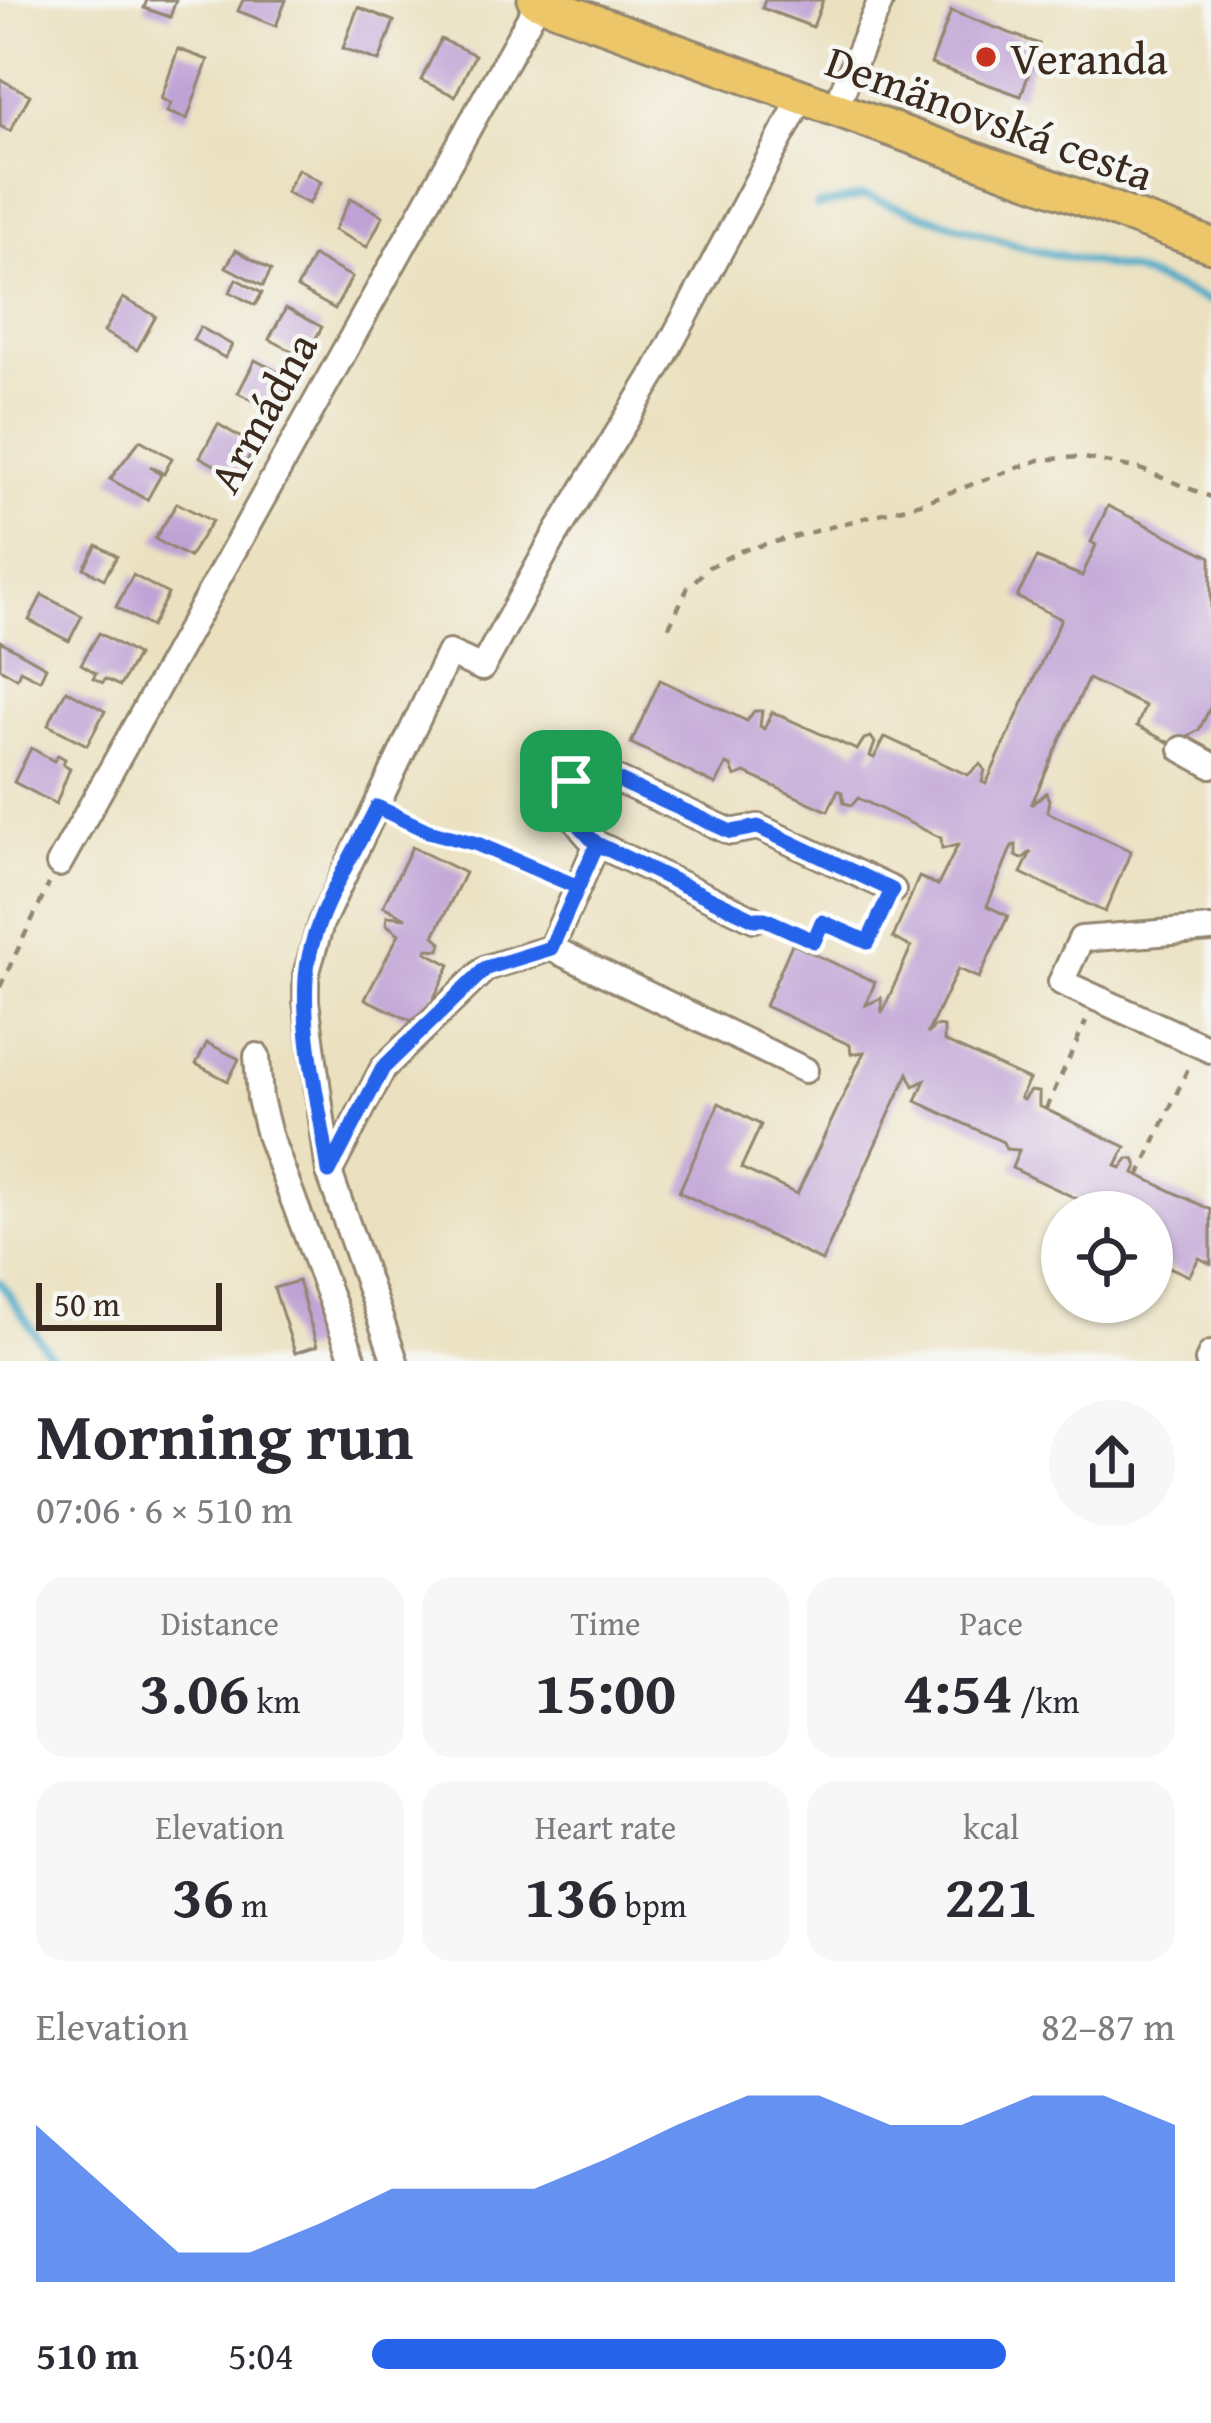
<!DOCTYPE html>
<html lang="en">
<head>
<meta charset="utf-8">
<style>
  :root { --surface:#fff; --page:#f7f7f7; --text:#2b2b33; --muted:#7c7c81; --accent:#2563eb }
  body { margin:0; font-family:"Gentium Book Plus",serif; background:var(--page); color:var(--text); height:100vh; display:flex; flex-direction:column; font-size:45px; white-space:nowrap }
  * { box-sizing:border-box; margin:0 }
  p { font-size:39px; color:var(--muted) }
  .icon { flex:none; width:66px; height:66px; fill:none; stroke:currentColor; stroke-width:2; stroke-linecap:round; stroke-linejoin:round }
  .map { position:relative; height:1361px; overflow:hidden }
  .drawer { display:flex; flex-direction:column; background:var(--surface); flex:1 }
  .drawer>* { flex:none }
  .fabs { position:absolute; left:1041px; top:1191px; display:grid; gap:24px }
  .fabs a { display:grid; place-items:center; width:132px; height:132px; border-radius:50%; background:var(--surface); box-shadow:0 3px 9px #0004; font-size:60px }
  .scale { position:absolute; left:36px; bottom:30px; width:186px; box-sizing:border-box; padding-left:12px; border:6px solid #3b2a1e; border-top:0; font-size:33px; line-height:42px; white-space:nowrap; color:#3b2a1e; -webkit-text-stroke:9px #f6f6f2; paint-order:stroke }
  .pin { position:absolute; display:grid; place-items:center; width:102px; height:102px; color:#fff; margin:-51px; border-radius:24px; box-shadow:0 6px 18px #0006 }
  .round { display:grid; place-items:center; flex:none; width:126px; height:126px; border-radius:63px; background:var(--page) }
  .summary { display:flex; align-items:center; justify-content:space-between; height:204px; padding:0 36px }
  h1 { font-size:66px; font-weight:600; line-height:90px }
  .stats { display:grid; grid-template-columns:repeat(3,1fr); gap:18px; height:204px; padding:12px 36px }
  .stats div { display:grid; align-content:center; border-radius:30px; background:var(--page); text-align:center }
  .stats b { font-size:60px; font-weight:600 }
  .stats small { font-size:33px; font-weight:400 }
  .stats p { font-size:33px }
  .chart { height:336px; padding:24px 36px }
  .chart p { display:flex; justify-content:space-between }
  .chart svg { width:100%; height:216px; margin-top:12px; fill:var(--accent); opacity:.7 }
  ul { padding:0 36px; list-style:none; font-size:39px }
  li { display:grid; grid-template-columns:192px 144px 1fr; align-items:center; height:90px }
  li i { height:30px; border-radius:15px; background:var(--accent) }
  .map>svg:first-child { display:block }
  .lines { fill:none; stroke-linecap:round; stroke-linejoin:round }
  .stream { stroke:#47a8c6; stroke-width:8 }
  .building { fill:#bfa1d5 }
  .minor-casing { stroke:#93866f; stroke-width:30 }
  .major-casing { stroke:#93866f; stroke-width:39 }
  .path { stroke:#93866f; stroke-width:4.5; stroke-dasharray:9 9; stroke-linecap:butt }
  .minor { stroke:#fff; stroke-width:24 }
  .major { stroke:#ecc669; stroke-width:33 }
  .route-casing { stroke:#fff; stroke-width:24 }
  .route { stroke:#2563eb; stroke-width:15 }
  .poi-dot { fill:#c8321e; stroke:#f6f6f2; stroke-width:4.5 }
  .labels { text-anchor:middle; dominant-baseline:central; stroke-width:9; stroke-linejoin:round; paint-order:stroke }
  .poi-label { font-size:45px; fill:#3b2a1e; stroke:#f6f6f2; text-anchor:start }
  .street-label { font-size:45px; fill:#3b2a1e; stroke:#f6f6f2 }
</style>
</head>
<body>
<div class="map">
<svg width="1211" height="1361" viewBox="0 0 1211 1361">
  <rect width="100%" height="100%" fill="#f6f6f2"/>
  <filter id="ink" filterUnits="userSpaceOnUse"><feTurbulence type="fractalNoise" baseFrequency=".00833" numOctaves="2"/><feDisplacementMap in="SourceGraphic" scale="24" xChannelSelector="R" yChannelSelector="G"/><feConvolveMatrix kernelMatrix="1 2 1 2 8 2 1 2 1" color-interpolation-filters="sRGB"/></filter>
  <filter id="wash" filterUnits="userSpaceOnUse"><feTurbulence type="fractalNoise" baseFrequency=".004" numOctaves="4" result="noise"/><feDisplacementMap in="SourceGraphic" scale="48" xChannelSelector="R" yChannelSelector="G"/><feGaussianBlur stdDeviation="2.7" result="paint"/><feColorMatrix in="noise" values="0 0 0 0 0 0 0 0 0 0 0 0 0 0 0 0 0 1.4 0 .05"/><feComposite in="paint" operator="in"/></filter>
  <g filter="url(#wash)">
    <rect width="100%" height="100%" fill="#ebe1c0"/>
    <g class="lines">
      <!-- stream -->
      <g class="stream">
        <polyline points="817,206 865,196 1029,249 1133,271 1211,302"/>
        <polyline points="0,1282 54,1361"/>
      </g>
    </g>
    <g id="blocks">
      <!-- building -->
      <g class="building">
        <polygon points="147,0 176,0 170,17 144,8"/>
        <polygon points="243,0 286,0 276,26 238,11"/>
        <polygon points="765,0 823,0 813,27 762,8"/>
        <polygon points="358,7 394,21 379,61 343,48"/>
        <polygon points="951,11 1039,44 1021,96 931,64"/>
        <polygon points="441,39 475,55 455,96 421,80"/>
        <polygon points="178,49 208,60 187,119 167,112 171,103 161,99"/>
        <polygon points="0,79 30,95 10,131 0,126"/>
        <polygon points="298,169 321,182 309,204 286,192"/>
        <polygon points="351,198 383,216 367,247 334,230"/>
        <polygon points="236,250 271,270 263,286 226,267"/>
        <polygon points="313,256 352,277 335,309 297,288"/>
        <polygon points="236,279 262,293 255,305 230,292"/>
        <polygon points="123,298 156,316 137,350 104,332"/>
        <polygon points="286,308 322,327 305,358 269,339"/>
        <polygon points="200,327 232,345 225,358 193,340"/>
        <polygon points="255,360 291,379 275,411 238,393"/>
        <polygon points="218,424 255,446 238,478 200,457"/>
        <polygon points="140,440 172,458 164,474 150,466 161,475 147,500 110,479"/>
        <polygon points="177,503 212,521 189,557 155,539"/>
        <polygon points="1108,506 1211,557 1211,706 1199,730 1172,744 1137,726 1145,706 1088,679 1031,805 1046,793 1049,800 1047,812 1131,851 1105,912 1021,873 1031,852 1022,859 1016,856 1016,845 1012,846 987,906 1008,916 979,978 958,969 927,1034 936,1026 944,1027 944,1041 1029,1080 1020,1098 1023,1100 1030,1091 1039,1092 1039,1106 1126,1147 1116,1166 1121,1168 1128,1159 1134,1159 1137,1166 1134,1173 1211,1210 1211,1264 1199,1258 1189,1276 1152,1259 1152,1212 1105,1212 1012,1168 1019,1150 1006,1149 1003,1142 916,1101 925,1080 914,1086 908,1073 822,1261 679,1192 719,1103 761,1125 741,1168 797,1194 864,1052 851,1054 850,1045 765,1006 792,944 875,982 866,1005 881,998 882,1013 911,947 893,938 919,877 938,885 958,845 942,849 941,838 858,798 852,805 844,803 842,792 838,790 828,811 745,773 735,777 731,766 726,764 716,785 631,743 660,680 747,721 754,711 762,711 760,726 764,729 772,712 857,750 864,739 871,737 875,743 870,756 874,758 885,737 968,775 980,764 985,770 982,782 986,784 1061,619 1017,597 1037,558 1082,576 1096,545 1091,542"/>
        <polygon points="97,545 117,556 104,579 84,568"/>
        <polygon points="133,575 168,594 151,627 116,607"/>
        <polygon points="42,595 82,616 69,641 29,620"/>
        <polygon points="99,633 137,655 120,686 105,679 103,683 93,678 96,673 81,664"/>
        <polygon points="0,641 46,667 40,680 20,670 17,678 0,668"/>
        <polygon points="66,690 105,711 87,745 48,725"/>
        <polygon points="31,748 54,761 58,755 65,759 63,764 70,768 56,804 14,782"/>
        <polygon points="412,847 465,873 434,936 442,943 440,950 428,949 426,952 450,965 421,1025 365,999 399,934 386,924 387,916 406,918 383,906"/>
        <polygon points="207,1043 239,1059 228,1081 196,1064"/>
        <polygon points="298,1281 317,1346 295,1353 274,1288"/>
      </g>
    </g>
  </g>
  <g filter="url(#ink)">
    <use href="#blocks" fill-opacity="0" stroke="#93866f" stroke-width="3"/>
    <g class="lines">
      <!-- minor casing -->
      <g class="minor-casing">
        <g id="minor">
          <polyline points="835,109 881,0"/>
          <polyline points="1182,749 1211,765"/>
          <polyline points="597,844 551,948 805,1070"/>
          <polyline points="59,864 539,1"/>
          <path d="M754,919L597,844C571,822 561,796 580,767L600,772L731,832L758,827L893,890"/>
          <polyline points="1211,929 1081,939 1061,982 1211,1050"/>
          <polyline points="257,1056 260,1099 269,1135 354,1361"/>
          <polyline points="330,1171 383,1068 486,968 551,948"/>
          <polyline points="395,1361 329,1172 306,1001 306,975 321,923 449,653 482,668 553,539 656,371 802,97"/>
          <polyline points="1208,1361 1211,1354"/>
        </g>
      </g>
      <!-- major casing -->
      <g class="major-casing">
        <polyline id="major" points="535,0 1211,245"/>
      </g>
      <!-- path -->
      <g class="path">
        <polyline points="669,627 688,587 709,567 740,551 921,503 1039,460 1079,457 1140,469 1211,497"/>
        <polyline points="399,817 427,831 477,844 556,878"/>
        <polyline points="777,924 814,941 822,922 868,942 882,913"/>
        <polyline points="0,987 49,884"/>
        <polyline points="1046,1109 1086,1021"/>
        <polyline points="1139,1176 1189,1066"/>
      </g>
      <!-- minor -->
      <use href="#minor" class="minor"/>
      <!-- major -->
      <use href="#major" class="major"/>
    </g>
  </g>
  <g class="lines" filter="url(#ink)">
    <!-- route casing -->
    <g class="route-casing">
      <path id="route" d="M571,781C567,808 576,826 597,844L578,887L477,844L428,831L377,807C352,859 310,919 306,978C302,1038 321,1112 329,1172L383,1068L486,968L551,948L597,844L754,919H765L814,941L822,922L868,942L892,890L758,827L731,832L600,772L580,767L571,781"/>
    </g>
    <!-- route -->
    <use href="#route" class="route"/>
  </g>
  <!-- markers -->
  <circle class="poi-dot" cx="986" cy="57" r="12"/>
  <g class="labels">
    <!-- poi labels -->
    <g class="poi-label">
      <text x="1010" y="57">Veranda</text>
    </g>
    <!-- street labels -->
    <g class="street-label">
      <text transform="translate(990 117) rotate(20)">Demänovská cesta</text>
      <text transform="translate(262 412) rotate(-61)">Armádna</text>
    </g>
  </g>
</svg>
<div class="fabs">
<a><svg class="icon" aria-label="locate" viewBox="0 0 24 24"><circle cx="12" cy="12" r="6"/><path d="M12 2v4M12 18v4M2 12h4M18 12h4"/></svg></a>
</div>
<div class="scale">50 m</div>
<div class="pin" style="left:571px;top:781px;background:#1e9e55"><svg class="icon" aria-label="arrive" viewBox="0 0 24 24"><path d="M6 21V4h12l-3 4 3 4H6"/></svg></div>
</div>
<section class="drawer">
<div class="summary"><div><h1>Morning run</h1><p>07:06 · 6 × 510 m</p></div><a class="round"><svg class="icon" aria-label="share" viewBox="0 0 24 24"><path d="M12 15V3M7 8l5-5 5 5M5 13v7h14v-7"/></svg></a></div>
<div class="stats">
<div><p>Distance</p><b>3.06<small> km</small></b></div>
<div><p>Time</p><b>15:00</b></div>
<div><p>Pace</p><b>4:54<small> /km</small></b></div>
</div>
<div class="stats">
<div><p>Elevation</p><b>36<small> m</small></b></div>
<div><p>Heart rate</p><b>136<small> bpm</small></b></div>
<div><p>kcal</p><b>221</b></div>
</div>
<div class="chart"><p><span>Elevation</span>82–87 m</p>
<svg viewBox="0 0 160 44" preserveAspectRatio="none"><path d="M0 44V12L10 25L20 38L30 38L40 32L50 25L60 25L70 25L80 19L90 12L100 6L110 6L120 12L130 12L140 6L150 6L160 12V44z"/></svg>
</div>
<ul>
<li><b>510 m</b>5:04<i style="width:79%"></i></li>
</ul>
</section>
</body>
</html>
